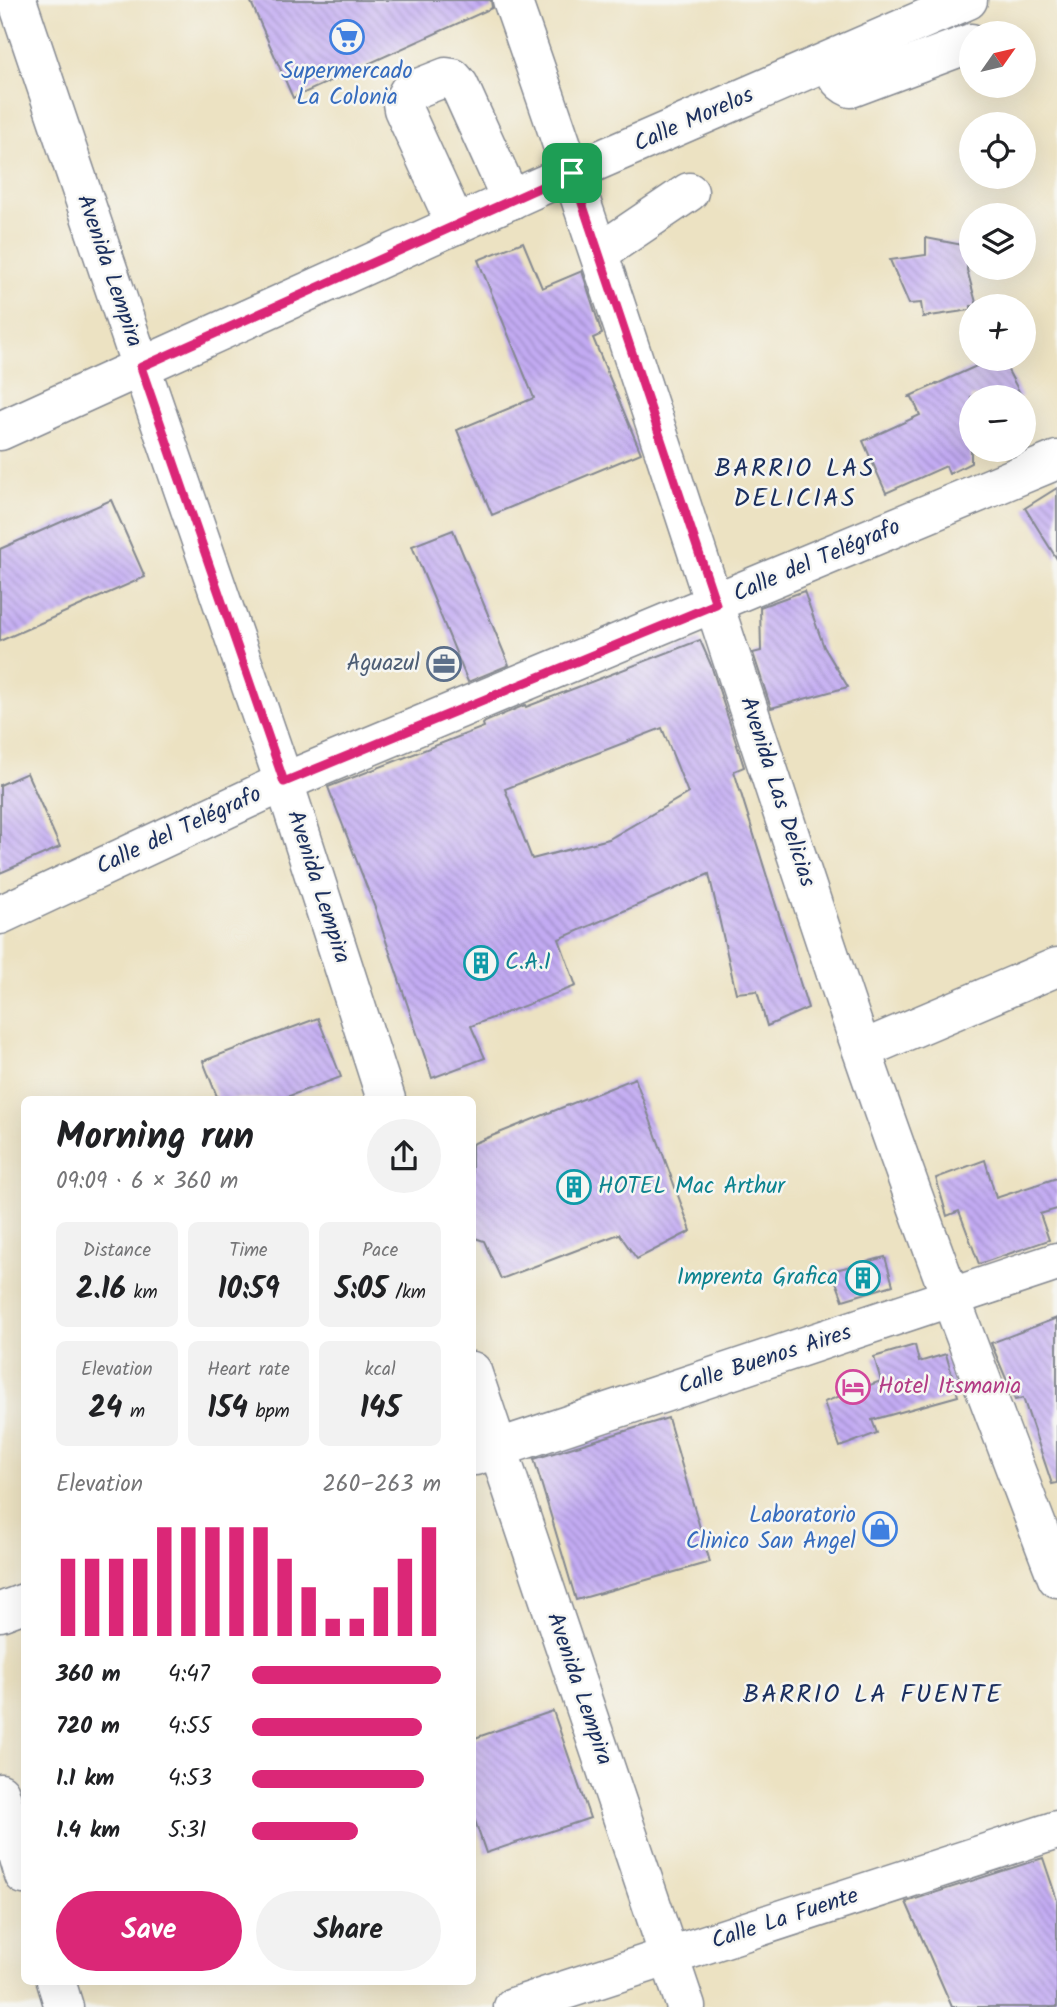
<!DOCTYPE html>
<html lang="en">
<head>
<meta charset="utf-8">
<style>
  :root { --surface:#fff; --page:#f2f2f2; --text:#202124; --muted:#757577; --accent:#db2777 }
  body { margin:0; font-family:Kalam,sans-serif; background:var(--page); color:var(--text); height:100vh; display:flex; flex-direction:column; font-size:26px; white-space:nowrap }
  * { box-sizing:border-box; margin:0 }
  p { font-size:23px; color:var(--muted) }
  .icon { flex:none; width:38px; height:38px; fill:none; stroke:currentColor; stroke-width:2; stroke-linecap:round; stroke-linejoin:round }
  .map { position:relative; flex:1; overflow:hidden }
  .side { position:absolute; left:21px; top:1096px; width:455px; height:889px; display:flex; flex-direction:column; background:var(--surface); border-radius:10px; box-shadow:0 7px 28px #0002 }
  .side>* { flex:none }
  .needle { width:46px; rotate:56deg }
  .tools { position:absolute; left:959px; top:21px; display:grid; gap:14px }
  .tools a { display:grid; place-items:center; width:77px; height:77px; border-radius:50%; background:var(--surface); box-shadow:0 7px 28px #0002; font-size:35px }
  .pin { position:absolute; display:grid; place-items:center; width:60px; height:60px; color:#fff; margin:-30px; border-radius:14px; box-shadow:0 4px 10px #0006 }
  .round { display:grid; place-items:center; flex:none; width:74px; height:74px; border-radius:37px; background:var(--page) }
  .head { display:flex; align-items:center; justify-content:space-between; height:119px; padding:0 35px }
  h1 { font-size:38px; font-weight:600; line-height:52px }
  .stats { display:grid; grid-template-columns:repeat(3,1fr); gap:10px; height:119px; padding:7px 35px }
  .stats div { display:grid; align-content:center; border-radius:10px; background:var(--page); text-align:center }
  .stats b { font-size:30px; font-weight:600 }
  .stats small { font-size:19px; font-weight:400 }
  .stats p { font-size:19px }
  .chart { height:196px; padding:14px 35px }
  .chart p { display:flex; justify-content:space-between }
  .chart svg { width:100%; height:126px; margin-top:7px; stroke:var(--accent); stroke-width:6 }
  .primary-button { display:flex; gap:14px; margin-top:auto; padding:14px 35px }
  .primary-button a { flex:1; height:80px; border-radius:42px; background:var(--accent); color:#fff; font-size:28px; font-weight:600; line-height:80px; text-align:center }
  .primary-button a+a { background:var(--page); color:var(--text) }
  ul { padding:0 35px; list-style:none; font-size:23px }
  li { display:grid; grid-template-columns:112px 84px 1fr; align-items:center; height:52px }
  li i { height:18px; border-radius:9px; background:var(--accent) }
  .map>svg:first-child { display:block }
  .building { fill:url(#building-back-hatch); fill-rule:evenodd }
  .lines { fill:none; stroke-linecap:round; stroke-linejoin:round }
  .minor-casing { stroke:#848890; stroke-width:41 }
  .major-casing { stroke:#848890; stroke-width:41 }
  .minor { stroke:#fff; stroke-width:38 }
  .major { stroke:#fff; stroke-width:38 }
  .route-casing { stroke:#fff; stroke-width:14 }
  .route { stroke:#db2777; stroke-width:9 }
  .labels { text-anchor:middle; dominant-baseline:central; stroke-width:5; stroke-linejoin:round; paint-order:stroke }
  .shop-label { font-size:23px; fill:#366cbe; stroke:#f6f6f2 }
  .street-label { font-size:23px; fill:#1b2f5e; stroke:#f6f6f2 }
  .service-label { font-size:23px; fill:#4e5e75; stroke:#f6f6f2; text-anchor:end }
  .culture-label { font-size:23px; fill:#0d838f; stroke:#f6f6f2; text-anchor:start }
  .hotel-label { font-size:23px; fill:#b23c85; stroke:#f6f6f2; text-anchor:start }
  .quarter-label { font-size:26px; letter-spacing:2px; fill:#1b2f5e; stroke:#f6f6f2 }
</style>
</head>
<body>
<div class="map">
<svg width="1057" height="2007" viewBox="0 0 1057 2007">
  <defs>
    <pattern id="building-back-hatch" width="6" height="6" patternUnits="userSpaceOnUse" patternTransform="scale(1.75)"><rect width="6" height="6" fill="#c3abf3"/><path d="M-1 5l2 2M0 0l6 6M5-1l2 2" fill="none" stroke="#9e8cc8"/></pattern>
  </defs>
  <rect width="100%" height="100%" fill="#f6f6f2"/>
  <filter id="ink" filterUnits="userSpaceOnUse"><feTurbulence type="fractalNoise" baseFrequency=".0143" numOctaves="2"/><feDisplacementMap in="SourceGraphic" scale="14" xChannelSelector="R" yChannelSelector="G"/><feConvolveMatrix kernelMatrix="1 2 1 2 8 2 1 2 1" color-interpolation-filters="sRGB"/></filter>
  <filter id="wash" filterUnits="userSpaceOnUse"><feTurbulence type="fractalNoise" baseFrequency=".00686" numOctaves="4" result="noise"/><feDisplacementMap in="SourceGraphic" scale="28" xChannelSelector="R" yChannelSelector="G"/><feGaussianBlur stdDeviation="1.57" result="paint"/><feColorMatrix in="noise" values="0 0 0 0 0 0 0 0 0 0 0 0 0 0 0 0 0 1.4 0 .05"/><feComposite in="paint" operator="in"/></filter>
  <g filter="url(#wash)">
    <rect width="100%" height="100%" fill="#ece2c2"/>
    <g id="blocks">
      <!-- building -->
      <g class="building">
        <polygon points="250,0 491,0 492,8 293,98"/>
        <polygon points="926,238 968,246 967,270 977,306 971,306 971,310 923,317 921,303 909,304 890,260 926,255"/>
        <polygon points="523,242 542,288 582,271 602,334 593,338 641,453 492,515 457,430 534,398 478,260"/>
        <polygon points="992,359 1002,359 1022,397 971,397 971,463 949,474 946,466 886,493 863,441 920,415 912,397 908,397"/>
        <polygon points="1057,488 1057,559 1025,508"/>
        <polygon points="111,500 145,577 0,641 0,549"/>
        <polygon points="453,530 509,665 468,682 412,546"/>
        <polygon points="804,591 824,647 848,687 771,708 753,653 761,651 760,607"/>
        <path d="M700,640L711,665L744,767L734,771L808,1008L767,1026L757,991L736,993L709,874L559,939L576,986L471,1026L485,1058L432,1078L375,908L328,787L484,727L483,724L485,722L525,705L526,707ZM662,728L688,793L609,839L532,859L505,789Z"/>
        <polygon points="27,773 60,847 0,873 0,785"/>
        <polygon points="318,1018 341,1077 281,1099 218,1099 203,1061"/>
        <polygon points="635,1078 691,1231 637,1259 619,1234 501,1279 484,1241 472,1237 472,1144"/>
        <polygon points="985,1160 996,1198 1057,1178 1057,1209 1040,1214 1049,1240 979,1264 959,1211 947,1216 936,1178"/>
        <polygon points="885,1257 893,1285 843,1300 832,1271"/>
        <polygon points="1057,1318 1057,1483 1052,1484 1023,1398 1015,1400 991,1343"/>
        <polygon points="915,1345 919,1362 946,1354 958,1396 872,1420 877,1433 840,1447 824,1402 881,1381 874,1357"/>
        <polygon points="668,1418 710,1562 576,1600 534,1459"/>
        <polygon points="553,1711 590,1818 486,1853 472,1812 472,1739"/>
        <polygon points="1043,1858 1057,1900 1057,2007 952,2007 906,1902"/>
      </g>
    </g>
  </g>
  <g filter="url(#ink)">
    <use href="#blocks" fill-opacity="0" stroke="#848890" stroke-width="2"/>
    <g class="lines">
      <!-- minor casing -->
      <g class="minor-casing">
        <g id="minor">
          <path d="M512,0C634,348 743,701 862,1051C923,1228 990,1403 1057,1578"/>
          <path d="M832,60C835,74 837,82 851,88L971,43"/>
          <polyline points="456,225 403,109 402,103 408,92 446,77 453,78 459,85 511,200"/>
          <polyline points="599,253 689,192"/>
          <polyline points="0,915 284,782 1057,460"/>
          <polyline points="862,1050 1057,967"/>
          <polyline points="386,1099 284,782 141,367 572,172 968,0"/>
          <polyline points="472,1371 686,2007"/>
          <polyline points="475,1456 1057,1262"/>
          <polyline points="0,1612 24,1603"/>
          <polyline points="0,1793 24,1875"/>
          <polyline points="56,1981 64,2007"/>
          <polyline points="513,2007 1057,1830"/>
        </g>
      </g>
      <!-- major casing -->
      <g class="major-casing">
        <polyline id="major" points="0,431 141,367 17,0"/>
      </g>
      <!-- minor -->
      <use href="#minor" class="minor"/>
      <!-- major -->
      <use href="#major" class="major"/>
    </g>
  </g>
  <g class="lines" filter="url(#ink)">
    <!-- route casing -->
    <g class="route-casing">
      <polygon id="route" points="572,173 716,604 284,782 141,367"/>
    </g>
    <!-- route -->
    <use href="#route" class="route"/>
  </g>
  <!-- icons -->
  <defs>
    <g id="supermarket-ring" transform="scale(1.75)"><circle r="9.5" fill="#f6f6f2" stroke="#3f7fe0" stroke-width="1.5"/><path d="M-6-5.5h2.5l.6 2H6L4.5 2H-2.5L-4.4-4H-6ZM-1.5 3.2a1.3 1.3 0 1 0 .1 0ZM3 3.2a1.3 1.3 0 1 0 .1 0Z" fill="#3f7fe0"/></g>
    <g id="office-ring" transform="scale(1.75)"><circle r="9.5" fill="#f6f6f2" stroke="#5c6f8a" stroke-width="1.5"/><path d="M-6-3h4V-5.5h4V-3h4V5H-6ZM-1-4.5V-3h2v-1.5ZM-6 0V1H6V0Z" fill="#5c6f8a"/></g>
    <g id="building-ring" transform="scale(1.75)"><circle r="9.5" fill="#f6f6f2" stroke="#0f9aa8" stroke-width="1.5"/><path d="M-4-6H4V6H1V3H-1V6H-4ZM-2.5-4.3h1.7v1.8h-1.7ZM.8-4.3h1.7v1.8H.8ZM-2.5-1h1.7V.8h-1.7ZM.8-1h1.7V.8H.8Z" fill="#0f9aa8"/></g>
    <g id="hotel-ring" transform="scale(1.75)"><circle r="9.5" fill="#f6f6f2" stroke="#d1479c" stroke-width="1.5"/><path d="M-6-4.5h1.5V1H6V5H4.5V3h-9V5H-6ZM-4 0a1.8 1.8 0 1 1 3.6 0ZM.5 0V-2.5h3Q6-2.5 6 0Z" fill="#d1479c"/></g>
    <g id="shop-ring" transform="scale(1.75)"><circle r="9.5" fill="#f6f6f2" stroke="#3f7fe0" stroke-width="1.5"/><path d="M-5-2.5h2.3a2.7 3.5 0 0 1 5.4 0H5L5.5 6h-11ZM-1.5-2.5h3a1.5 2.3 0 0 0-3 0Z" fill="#3f7fe0"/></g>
  </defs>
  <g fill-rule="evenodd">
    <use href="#supermarket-ring" x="347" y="37"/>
    <use href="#office-ring" x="444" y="664"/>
    <use href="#building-ring" x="481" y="963"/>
    <use href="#building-ring" x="574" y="1187"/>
    <use href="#building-ring" x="863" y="1278"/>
    <use href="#hotel-ring" x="853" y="1387"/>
    <use href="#shop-ring" x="880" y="1529"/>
  </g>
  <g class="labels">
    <!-- shop labels -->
    <g class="shop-label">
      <text x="347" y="72">Supermercado<tspan x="347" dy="26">La Colonia</tspan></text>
      <text x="856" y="1516" text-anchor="end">Laboratorio<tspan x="856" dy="26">Clinico San Angel</tspan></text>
    </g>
    <!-- street labels -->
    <g class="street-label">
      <text transform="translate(694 120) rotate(-24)">Calle Morelos</text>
      <text transform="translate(109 271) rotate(71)">Avenida Lempira</text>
      <text transform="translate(817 561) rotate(-23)">Calle del Telégrafo</text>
      <text transform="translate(777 792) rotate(72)">Avenida Las Delicias</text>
      <text transform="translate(179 831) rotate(-25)">Calle del Telégrafo</text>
      <text transform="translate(318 887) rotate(72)">Avenida Lempira</text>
      <text transform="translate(765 1360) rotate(-18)">Calle Buenos Aires</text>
      <text transform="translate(579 1689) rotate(71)">Avenida Lempira</text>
      <text transform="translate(785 1919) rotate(-18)">Calle La Fuente</text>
    </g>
    <!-- service labels -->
    <g class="service-label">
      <text x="420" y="664">Aguazul</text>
    </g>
    <!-- culture labels -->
    <g class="culture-label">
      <text x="505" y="963">C.A.I</text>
      <text x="598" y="1187">HOTEL Mac Arthur</text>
      <text x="838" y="1278" text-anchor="end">Imprenta Grafica</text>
    </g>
    <!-- hotel labels -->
    <g class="hotel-label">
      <text x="878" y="1387">Hotel Itsmania</text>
    </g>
    <!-- quarter labels -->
    <g class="quarter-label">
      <text x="795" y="469">BARRIO LAS<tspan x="795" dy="30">DELICIAS</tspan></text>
      <text x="873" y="1695">BARRIO LA FUENTE</text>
    </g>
  </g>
</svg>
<div class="tools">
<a><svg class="needle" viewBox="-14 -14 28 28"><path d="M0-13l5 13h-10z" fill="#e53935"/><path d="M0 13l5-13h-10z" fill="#757577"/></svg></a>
<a><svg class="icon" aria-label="locate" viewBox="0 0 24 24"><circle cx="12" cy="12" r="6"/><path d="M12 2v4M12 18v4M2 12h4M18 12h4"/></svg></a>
<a><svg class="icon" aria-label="layers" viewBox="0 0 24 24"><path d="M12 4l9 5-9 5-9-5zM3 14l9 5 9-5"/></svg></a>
<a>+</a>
<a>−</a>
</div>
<div class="pin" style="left:572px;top:173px;background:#1e9e55"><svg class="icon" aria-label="arrive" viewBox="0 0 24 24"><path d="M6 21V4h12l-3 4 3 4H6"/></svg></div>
<section class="side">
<div class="head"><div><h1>Morning run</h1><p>09:09 · 6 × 360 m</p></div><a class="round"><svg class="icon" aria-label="share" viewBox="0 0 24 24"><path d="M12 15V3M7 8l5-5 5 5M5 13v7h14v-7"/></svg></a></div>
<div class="stats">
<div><p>Distance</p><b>2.16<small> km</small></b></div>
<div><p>Time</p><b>10:59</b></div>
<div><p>Pace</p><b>5:05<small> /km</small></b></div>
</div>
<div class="stats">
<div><p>Elevation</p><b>24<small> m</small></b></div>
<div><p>Heart rate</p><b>154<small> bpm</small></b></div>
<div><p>kcal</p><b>145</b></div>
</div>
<div class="chart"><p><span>Elevation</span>260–263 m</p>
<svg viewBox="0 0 160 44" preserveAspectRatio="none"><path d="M5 44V17M15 44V17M25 44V17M35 44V17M45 44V6M55 44V6M65 44V6M75 44V6M85 44V6M95 44V17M105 44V27M115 44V38M125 44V38M135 44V27M145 44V17M155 44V6"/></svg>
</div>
<ul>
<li><b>360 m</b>4:47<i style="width:100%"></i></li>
<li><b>720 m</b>4:55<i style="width:90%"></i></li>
<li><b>1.1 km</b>4:53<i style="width:91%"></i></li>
<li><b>1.4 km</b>5:31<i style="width:56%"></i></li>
</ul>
<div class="primary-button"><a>Save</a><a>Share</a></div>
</section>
</div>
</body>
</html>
